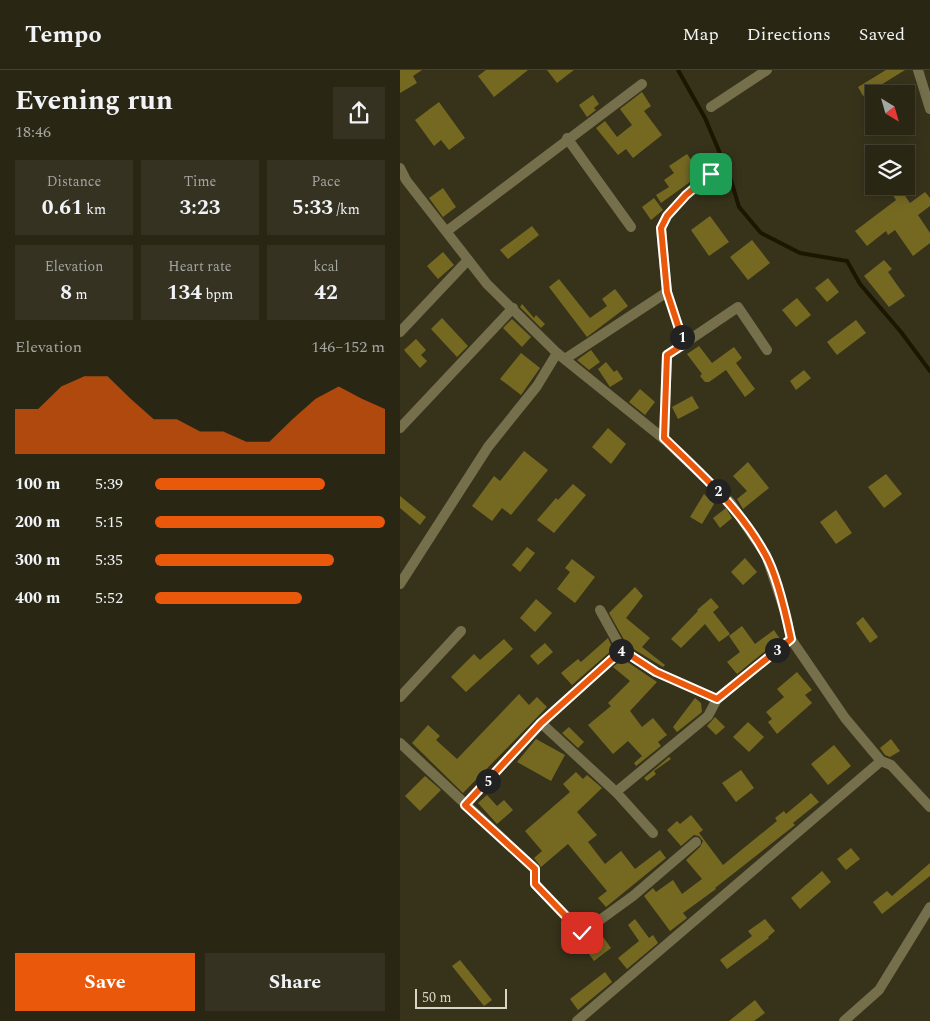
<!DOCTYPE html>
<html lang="en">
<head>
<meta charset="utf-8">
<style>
  :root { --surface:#292614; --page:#353222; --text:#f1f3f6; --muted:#a5a5a0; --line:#454334; --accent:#ea580c }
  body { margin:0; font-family:Spectral,serif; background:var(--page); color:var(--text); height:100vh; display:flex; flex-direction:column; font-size:19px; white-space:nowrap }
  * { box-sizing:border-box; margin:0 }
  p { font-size:16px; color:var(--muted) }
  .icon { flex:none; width:28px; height:28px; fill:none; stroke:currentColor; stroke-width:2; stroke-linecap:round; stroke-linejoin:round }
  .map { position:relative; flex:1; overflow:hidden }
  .side { display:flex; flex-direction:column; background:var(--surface); width:400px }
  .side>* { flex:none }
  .needle { width:32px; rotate:143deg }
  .controls { position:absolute; left:465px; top:15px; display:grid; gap:10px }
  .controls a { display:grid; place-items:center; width:50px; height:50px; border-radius:0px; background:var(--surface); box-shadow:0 2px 12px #0003,0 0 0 1px var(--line); font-size:25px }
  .scale { position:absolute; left:15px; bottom:12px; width:92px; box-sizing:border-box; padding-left:5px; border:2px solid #d7d5c6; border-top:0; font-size:14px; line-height:18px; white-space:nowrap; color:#d7d5c6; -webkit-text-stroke:4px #37331b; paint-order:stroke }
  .pin { position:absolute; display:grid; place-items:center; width:42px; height:42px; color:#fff; margin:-21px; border-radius:10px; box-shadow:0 2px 8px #0006 }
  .km { position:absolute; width:25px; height:25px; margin:-12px; border-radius:50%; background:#222; color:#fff; font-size:14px; line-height:25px; text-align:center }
  .round { display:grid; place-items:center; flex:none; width:52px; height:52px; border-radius:0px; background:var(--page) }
  .headline { display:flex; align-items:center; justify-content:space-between; height:85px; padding:0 15px }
  h1 { font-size:28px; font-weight:700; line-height:38px }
  .stats { display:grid; grid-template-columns:repeat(3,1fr); gap:8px; height:85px; padding:5px 15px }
  .stats div { display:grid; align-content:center; border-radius:0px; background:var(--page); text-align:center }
  .stats b { font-size:21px; font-weight:700 }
  .stats small { font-size:14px; font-weight:400 }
  .stats p { font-size:14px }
  .chart { height:140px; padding:10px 15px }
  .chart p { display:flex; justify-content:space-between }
  .chart svg { width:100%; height:90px; margin-top:5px; fill:var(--accent); opacity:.7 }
  .action { display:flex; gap:10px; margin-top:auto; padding:10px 15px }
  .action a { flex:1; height:58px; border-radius:0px; background:var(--accent); color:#fff; font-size:20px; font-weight:700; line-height:58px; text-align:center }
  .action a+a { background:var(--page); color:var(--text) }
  ul { padding:0 15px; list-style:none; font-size:16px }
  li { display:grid; grid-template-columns:80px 60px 1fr; align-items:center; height:38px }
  li i { height:12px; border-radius:6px; background:var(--accent) }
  header { display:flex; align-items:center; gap:30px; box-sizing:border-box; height:70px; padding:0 25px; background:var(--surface); border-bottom:1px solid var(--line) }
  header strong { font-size:24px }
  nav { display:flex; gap:28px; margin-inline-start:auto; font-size:18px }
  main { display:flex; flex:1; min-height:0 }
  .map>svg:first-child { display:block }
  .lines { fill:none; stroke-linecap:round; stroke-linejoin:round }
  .stream { stroke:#1b1600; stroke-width:4 }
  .building { fill:#756922 }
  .street { stroke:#756f4c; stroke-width:10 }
  .route-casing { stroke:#fff; stroke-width:10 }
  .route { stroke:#ea580c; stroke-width:6 }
</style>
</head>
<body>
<header>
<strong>Tempo</strong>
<nav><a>Map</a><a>Directions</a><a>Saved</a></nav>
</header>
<main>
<section class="side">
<div class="headline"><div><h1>Evening run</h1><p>18:46</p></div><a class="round"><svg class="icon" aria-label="share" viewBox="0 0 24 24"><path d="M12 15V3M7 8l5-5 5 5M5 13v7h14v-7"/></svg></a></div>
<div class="stats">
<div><p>Distance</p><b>0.61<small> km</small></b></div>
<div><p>Time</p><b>3:23</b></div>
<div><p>Pace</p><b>5:33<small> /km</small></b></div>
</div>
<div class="stats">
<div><p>Elevation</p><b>8<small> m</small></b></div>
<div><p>Heart rate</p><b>134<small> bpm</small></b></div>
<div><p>kcal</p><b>42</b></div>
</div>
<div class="chart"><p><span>Elevation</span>146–152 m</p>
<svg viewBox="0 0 160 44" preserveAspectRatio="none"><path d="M0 44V22L10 22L20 11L30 6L40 6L50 17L60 27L70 27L80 33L90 33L100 38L110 38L120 27L130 17L140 11L150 17L160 22V44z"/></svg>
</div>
<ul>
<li><b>100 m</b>5:39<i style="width:74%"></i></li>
<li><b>200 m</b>5:15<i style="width:100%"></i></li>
<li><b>300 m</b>5:35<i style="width:78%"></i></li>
<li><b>400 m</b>5:52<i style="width:64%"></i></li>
</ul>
<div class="action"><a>Save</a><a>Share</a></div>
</section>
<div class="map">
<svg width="530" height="951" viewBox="0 0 530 951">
  <rect width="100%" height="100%" fill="#37331b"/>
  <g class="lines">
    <!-- stream -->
    <polyline class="stream" points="278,0 305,48 330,107 339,137 361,163 400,183 447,191 460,214 501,262 530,301"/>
  </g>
  <!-- building -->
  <g class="building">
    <polygon points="0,0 22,0 13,6 17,13 0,23"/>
    <polygon points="86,0 128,0 94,27 78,6"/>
    <polygon points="147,0 174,0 157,13"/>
    <polygon points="486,0 505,0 463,26 458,17"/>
    <polygon points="242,22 251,36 244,41 262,65 233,88 226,79 218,85 196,58 205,51 217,67 232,55 220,39"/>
    <polygon points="193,25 199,34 194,38 196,40 187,47 179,35"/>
    <polygon points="39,32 65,68 49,80 41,70 34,76 15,50"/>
    <polygon points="287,84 301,104 261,133 256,125 269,117 264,110 274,103 269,96"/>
    <polygon points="499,117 510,133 525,122 530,128 530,136 518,145 530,163 530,173 513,186 495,160 488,165 486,161 467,176 455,161 496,130 491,122"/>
    <polygon points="43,118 56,137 43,147 29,128"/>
    <polygon points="254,128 263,140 251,150 242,137"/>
    <polygon points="310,146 329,172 309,186 291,160"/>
    <polygon points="132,156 139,165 108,189 100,180"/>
    <polygon points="352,170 370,193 348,210 330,187"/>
    <polygon points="43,182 54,195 38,209 27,196"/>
    <polygon points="484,190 492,199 488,202 505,226 489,237 464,206"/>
    <polygon points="428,208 439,222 427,232 415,218"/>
    <polygon points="159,209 190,248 207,236 202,229 215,219 228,236 187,267 149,217"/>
    <polygon points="397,228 411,245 396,257 382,240"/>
    <polygon points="122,234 134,248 136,245 145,254 141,258 120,237"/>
    <polygon points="42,248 68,276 57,287 31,259"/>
    <polygon points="112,249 131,267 122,277 103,258"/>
    <polygon points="456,250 466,263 437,285 427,272"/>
    <polygon points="16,269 26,280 21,285 27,291 20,298 4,280"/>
    <polygon points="299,276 312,293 334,277 342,288 336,293 355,319 345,327 326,300 309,312 305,312 300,306 302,304 287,284"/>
    <polygon points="191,280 200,292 189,300 177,290"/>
    <polygon points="121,283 140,298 121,325 100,309"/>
    <polygon points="206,292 214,302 217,300 223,309 210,317 198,299"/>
    <polygon points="404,300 411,308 396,320 390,311"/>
    <polygon points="240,319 255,332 245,345 229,332"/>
    <polygon points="292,326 299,338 278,349 272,337"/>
    <polygon points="208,358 226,374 211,394 192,377"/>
    <polygon points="124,381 148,400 111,445 102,438 92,451 72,436 94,406 100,411"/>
    <polygon points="348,392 369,418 343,439 337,429 347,421 333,406"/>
    <polygon points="486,404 502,424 484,438 468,417"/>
    <polygon points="173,414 186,425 154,463 137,450 156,428 158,430"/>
    <polygon points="304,424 314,434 302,454 290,447"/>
    <polygon points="0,426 26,447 20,455 0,438"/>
    <polygon points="326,438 332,448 320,458 313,448"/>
    <polygon points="436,440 452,463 436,474 420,452"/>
    <polygon points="127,477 135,483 120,502 112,495"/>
    <polygon points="345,488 357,502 343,515 331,502"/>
    <polygon points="172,489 195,507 175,533 157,519 170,502 165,498"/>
    <polygon points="235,517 243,526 226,548 250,568 242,577 265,595 263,597 227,575 209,543"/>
    <polygon points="311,528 319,537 313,542 330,564 319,572 305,554 281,578 271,569 298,541 297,540"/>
    <polygon points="136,529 152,543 135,562 120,548"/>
    <polygon points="463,547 478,567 470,573 456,553"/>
    <polygon points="342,556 355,574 374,560 380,569 337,604 327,592 340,582 329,566"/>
    <polygon points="208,568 213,579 172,615 161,603 178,589 181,592"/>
    <polygon points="104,569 113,579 66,622 51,607 74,584 80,590"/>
    <polygon points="145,573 153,582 138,595 130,586"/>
    <polygon points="223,589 257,612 230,641 242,657 253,648 267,665 258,672 261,676 236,696 234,693 242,686 228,671 213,684 188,655 211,636 208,633 230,611 213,597"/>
    <polygon points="397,602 412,620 405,625 412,633 377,664 368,652 372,649 366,642 384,627 377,619"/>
    <polygon points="119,624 129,635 137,627 147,637 63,723 12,673 28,655 40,666 36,670 57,689"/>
    <polygon points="295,628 301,633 302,642 277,662 273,657"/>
    <polygon points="315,647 325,657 316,665 307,656"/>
    <polygon points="348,652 364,667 349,682 333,667"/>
    <polygon points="169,657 184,672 178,678 162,663"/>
    <polygon points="136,669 165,685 151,711 117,692"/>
    <polygon points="491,669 500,681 490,687 485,685 480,678"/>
    <polygon points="434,675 451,696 428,715 411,694"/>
    <polygon points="269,687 271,689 254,701 256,704 247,711 244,708"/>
    <polygon points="341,700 354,718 336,732 322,713"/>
    <polygon points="176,702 183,709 187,705 202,718 177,742 197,765 188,772 205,794 221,781 235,799 260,780 266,788 206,837 198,828 207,821 168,774 141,797 134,788 142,781 125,761 170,722 163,714"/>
    <polygon points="25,706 41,720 20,741 5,726"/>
    <polygon points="411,723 419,732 393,753 395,755 315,818 316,819 283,843 287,848 270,861 244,826 253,818 256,822 273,810 282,824 302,809 286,790 300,777 303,771 299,766 294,765 281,776 267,760 277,751 280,754 291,745 303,760 299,763 323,795 377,751 375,748 384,741 386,744"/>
    <polygon points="87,725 97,736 104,730 113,740 97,754 78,733"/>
    <polygon points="451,778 460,789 446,800 437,789"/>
    <polygon points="530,793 530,806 482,844 473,832 487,821 492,826"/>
    <polygon points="422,801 431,812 400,839 391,828"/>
    <polygon points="235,849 249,868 253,865 258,873 227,899 218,888 239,871 228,855"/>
    <polygon points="365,849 375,861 368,867 369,868 327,899 320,890 352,866 348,861"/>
    <polygon points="198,860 211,878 194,891 179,870 186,869"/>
    <polygon points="60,890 92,930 84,936 52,896"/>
    <polygon points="205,902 212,912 178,940 170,929"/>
    <polygon points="355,930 365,943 354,951 329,951"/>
  </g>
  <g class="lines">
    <!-- street -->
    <g class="street">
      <polyline points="518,0 530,39"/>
      <polyline points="311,37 367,0"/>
      <polyline points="167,68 231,157"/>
      <polyline points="0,98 6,110 87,214 157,283 264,369 330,432 366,485 386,545 391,569 445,648 481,691 491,695 530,737"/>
      <polyline points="47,161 242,14"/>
      <polyline points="0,262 68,190"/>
      <polyline points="284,274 267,222 261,158 267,146 286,125 311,104"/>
      <polyline points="165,289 267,222"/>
      <polyline points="0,358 113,238"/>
      <polyline points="264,369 267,285 338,237 367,280"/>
      <polyline points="0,514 88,377 137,316 157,283"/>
      <polyline points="200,540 222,580 256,602 317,629"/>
      <polyline points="0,627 61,561"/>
      <polyline points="141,653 216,722 253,763"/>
      <polyline points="0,673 135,799 135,814 182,863 233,826 296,772"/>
      <polyline points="216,722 308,646 317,629 391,569"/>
      <polyline points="65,735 141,653 222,580"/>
      <polyline points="177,951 481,691"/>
      <polyline points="444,951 479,920 530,837"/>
    </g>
  </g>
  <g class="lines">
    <!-- route casing -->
    <g class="route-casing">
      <path id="route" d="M182,863L135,814V799L65,735L141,653L222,580L256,602L317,629L391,569C386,545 377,505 365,484C340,438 301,404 264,368L267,285L284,274L267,222L261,158L267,146L286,125L311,104"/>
    </g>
    <!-- route -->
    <use href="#route" class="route"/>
  </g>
</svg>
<div class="controls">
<a><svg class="needle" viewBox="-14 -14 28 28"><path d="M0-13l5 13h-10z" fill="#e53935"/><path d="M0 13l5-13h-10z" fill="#a5a5a0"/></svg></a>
<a><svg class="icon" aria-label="layers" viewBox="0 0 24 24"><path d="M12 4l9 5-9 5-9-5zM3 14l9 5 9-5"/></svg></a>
</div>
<div class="scale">50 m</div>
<div class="pin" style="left:311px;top:104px;background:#1e9e55"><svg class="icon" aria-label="arrive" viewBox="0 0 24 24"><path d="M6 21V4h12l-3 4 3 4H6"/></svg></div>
<div class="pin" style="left:182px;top:863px;background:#d93025"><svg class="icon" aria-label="check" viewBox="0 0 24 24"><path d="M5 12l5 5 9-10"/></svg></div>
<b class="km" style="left:282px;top:267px">1</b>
<b class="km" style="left:318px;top:421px">2</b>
<b class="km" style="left:377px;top:580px">3</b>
<b class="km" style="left:221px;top:581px">4</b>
<b class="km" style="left:88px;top:711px">5</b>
</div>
</main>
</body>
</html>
